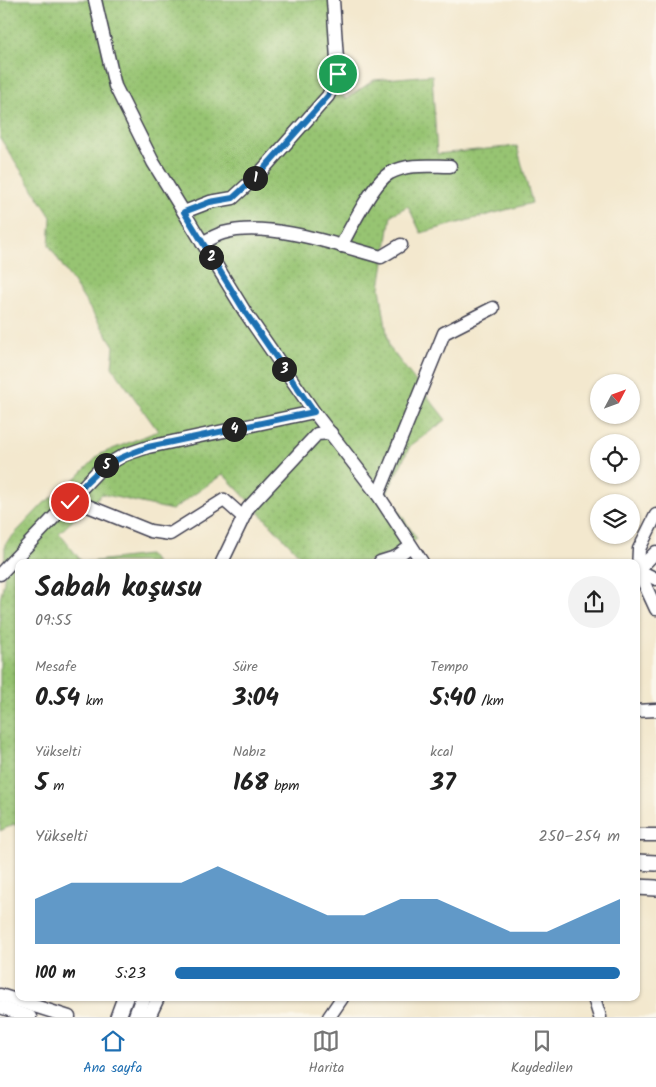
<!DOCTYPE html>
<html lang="tr">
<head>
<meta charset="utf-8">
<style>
  :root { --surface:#fff; --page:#f2f2f2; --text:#222; --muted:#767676; --line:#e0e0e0; --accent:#1f6fb2 }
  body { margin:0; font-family:Kalam,sans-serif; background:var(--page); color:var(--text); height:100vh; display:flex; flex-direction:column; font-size:19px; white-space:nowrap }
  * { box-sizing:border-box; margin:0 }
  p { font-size:16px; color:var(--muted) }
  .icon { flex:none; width:28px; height:28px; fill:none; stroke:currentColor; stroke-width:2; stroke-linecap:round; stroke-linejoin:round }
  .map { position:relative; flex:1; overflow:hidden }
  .drawer { position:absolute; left:15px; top:559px; width:625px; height:442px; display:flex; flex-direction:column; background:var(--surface); border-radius:10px; box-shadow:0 1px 4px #0004 }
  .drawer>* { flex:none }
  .needle { width:32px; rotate:49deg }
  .fabs { position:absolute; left:590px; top:374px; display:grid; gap:10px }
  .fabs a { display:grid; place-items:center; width:50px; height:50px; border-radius:50%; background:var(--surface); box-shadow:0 1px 4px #0004; font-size:25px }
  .pin { position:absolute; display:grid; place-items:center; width:42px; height:42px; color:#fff; margin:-21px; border:2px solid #fff; border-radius:50%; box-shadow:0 1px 5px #0007 }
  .km { position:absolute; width:25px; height:25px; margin:-12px; border-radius:50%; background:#222; color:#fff; font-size:14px; line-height:25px; text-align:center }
  .round { display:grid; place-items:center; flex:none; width:52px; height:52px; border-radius:26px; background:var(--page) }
  .head { display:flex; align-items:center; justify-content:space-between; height:85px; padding:0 20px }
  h1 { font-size:28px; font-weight:700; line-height:38px }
  .stats { display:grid; grid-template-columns:repeat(3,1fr); gap:8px; height:85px; padding:5px 20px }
  .stats div { display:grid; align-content:center }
  .stats b { font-size:25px; font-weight:700 }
  .stats small { font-size:14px; font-weight:400 }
  .stats p { font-size:14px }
  .chart { height:140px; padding:10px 20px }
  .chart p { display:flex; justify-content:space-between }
  .chart svg { width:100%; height:90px; margin-top:5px; fill:var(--accent); opacity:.7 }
  ul { padding:0 20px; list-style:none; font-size:16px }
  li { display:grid; grid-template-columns:80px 60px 1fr; align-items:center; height:38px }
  li i { height:12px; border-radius:6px; background:var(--accent) }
  .tab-bar { display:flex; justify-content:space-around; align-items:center; height:70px; border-top:1px solid var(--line); background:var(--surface); font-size:14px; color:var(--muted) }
  .tab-bar a { display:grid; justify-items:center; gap:2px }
  .tab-bar .current { color:var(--accent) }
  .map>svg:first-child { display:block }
  .grass { fill:url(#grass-dots); stroke:#5c7356 }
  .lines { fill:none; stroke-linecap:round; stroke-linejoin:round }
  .minor-casing { stroke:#414051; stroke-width:15 }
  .major-casing { stroke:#414051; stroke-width:18 }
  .minor { stroke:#fff; stroke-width:12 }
  .major { stroke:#fff; stroke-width:15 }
  .route-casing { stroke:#fff; stroke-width:10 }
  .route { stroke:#1f6fb2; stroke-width:6 }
</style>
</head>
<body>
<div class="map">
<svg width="656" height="1017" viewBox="0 0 656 1017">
  <defs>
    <pattern id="grass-dots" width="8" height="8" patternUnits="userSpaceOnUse" patternTransform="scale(1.25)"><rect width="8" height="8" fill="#97c472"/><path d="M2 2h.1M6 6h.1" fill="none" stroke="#82a864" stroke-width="1.8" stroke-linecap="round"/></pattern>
  </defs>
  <rect width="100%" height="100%" fill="#fbf7ec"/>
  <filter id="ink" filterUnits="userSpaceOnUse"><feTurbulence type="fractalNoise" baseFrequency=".02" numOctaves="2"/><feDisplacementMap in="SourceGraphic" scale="10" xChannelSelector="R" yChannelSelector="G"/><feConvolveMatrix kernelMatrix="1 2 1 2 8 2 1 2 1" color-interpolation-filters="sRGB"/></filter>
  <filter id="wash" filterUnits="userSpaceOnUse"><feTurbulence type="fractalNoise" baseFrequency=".0096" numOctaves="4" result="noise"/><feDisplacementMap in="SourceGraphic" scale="20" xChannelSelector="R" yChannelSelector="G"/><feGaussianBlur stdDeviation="1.12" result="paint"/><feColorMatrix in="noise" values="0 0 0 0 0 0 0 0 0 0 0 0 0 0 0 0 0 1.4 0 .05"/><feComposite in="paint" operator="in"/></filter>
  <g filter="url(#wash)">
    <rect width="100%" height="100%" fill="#f3e8ce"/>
    <!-- grass -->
    <g class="grass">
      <polygon points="0,0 336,0 341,68 328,84 346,99 374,80 432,75 437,154 517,146 532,203 421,233 408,206 391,215 380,288 389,347 446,420 410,446 387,493 417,539 393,553 367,562 306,562 223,474 172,510 102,494 59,533 82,562 19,562 19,828 14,824 0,831 0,600 4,581 5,544 44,503 65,489 100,454 158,431 112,367 114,346 49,245 51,217 0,138"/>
      <polygon points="148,555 156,562 87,562"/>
    </g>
  </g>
  <g filter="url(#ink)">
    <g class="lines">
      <!-- minor casing -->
      <g class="minor-casing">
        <g id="minor">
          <polyline points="95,0 115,86 153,162 245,312 314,412 378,495 422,562"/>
          <polyline points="184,212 210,202 233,198 259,174 328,96 338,74 333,0"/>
          <path d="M202,243C209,239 216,235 223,233C267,220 338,245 381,257L401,245"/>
          <path d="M341,246C350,229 374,181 390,173C408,163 430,166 450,166"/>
          <polyline points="378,495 444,333 493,308"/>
          <polyline points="70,502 83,504 150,531 170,534 224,500 242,516"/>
          <polyline points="222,562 248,508 317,434 331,433"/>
          <polyline points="380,562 396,557 411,546"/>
          <polyline points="638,570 639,549 656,515"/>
          <polyline points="638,570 656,552"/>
          <polyline points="638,570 656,579"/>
          <polyline points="636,571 638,570 656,609"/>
          <polyline points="0,574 100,469 124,455 148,447 314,412"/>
          <polyline points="636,711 656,710"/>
          <polyline points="636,835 656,835"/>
          <polyline points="0,995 69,1017"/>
          <polyline points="594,998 600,1017"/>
          <polyline points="0,1007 30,1017"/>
          <polyline points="149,1017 158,998"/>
          <polyline points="329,1017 342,998"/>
        </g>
      </g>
      <!-- major casing -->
      <g class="major-casing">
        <g id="major">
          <polyline points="636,862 656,863"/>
          <polyline points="636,887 656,888"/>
          <polyline points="118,1017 125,998"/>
          <polyline points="136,1017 143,998"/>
        </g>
      </g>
      <!-- minor -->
      <use href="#minor" class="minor"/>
      <!-- major -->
      <use href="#major" class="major"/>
    </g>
  </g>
  <g class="lines" filter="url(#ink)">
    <!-- route casing -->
    <g class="route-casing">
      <path id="route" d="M70,502C93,470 111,460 148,447L314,412L245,312L184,212L210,202L233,198L259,174L328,96L338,74"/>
    </g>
    <!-- route -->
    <use href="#route" class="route"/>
  </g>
</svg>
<div class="fabs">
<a><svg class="needle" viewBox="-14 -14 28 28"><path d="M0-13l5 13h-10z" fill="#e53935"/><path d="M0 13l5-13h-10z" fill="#767676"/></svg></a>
<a><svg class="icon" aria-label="locate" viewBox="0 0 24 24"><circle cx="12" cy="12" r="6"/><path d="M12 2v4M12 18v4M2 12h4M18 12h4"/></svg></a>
<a><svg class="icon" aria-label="layers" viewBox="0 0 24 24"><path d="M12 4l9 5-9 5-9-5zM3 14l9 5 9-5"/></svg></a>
</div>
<div class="pin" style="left:338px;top:74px;background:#1e9e55"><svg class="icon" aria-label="arrive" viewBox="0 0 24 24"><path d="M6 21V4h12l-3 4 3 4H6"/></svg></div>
<div class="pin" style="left:70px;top:502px;background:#d93025"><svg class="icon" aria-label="check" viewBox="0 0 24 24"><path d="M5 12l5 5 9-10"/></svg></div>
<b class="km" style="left:255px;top:178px">1</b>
<b class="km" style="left:211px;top:257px">2</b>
<b class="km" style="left:284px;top:369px">3</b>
<b class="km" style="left:234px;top:429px">4</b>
<b class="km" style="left:106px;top:465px">5</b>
<section class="drawer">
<div class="head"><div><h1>Sabah koşusu</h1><p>09:55</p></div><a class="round"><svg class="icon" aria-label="share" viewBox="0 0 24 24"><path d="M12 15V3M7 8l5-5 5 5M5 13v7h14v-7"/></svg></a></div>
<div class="stats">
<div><p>Mesafe</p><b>0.54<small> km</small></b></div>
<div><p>Süre</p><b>3:04</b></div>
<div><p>Tempo</p><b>5:40<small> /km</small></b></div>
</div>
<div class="stats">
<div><p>Yükselti</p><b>5<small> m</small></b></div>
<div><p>Nabız</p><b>168<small> bpm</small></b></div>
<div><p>kcal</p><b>37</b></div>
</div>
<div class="chart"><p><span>Yükselti</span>250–254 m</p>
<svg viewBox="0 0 160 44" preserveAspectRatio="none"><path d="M0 44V22L10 14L20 14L30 14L40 14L50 6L60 14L70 22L80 30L90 30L100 22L110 22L120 30L130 38L140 38L150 30L160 22V44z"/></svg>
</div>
<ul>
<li><b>100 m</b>5:23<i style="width:100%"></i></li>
</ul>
</section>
</div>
<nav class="tab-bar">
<a class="current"><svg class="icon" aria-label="home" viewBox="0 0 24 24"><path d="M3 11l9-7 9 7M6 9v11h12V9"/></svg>Ana sayfa</a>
<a><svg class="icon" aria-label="map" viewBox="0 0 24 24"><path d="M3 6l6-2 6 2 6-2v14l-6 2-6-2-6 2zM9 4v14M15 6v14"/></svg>Harita</a>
<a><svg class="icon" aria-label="saved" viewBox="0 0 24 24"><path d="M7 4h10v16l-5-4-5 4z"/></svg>Kaydedilen</a>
</nav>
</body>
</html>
